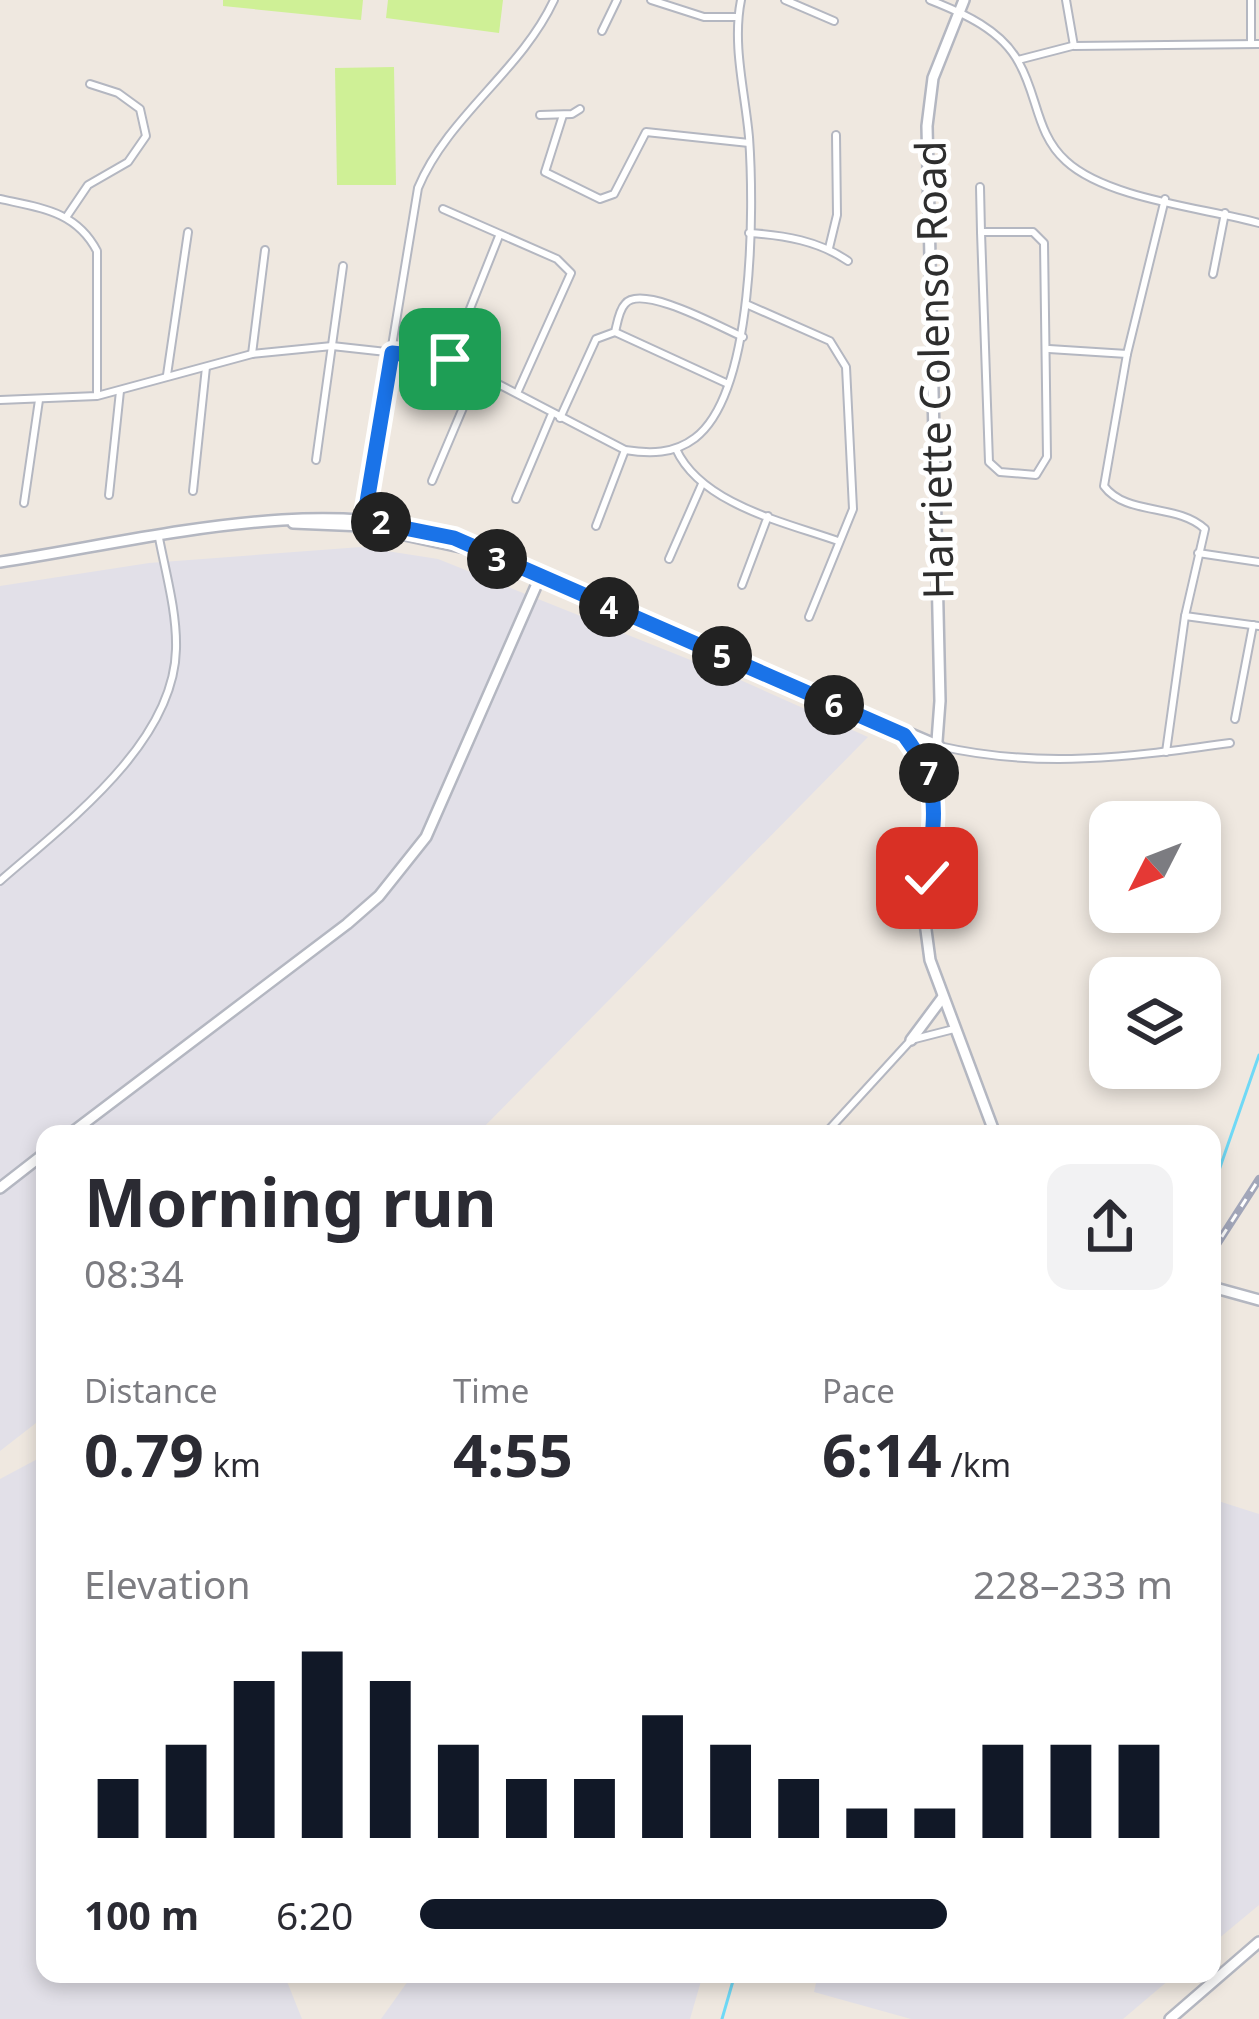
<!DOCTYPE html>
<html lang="en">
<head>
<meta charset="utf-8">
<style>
  :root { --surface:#fff; --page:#f2f2f3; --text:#2b2b33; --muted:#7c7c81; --accent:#111827 }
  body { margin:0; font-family:"Noto Sans",sans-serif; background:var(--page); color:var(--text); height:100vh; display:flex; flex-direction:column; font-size:45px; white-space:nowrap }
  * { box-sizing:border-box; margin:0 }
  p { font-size:39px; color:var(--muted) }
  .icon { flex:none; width:66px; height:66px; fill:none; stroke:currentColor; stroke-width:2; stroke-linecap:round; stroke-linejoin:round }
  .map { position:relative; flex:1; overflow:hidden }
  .panel { position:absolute; left:36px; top:1125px; width:1185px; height:858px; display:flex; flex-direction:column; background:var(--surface); border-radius:24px; box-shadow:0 6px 18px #0003 }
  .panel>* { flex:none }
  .needle { width:78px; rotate:228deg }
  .tools { position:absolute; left:1089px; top:801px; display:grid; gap:24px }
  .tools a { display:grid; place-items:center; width:132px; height:132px; border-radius:24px; background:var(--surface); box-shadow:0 6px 18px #0003; font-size:60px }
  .pin { position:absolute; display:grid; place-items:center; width:102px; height:102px; color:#fff; margin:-51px; border-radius:24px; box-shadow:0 6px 18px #0006 }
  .km { position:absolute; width:60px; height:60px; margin:-30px; border-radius:50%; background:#222; color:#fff; font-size:33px; line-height:60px; text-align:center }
  .round { display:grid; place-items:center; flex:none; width:126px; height:126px; border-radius:24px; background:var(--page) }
  .summary { display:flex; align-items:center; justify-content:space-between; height:204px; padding:0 48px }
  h1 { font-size:66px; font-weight:700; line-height:90px }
  .stats { display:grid; grid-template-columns:repeat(3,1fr); gap:18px; height:204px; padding:12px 48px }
  .stats div { display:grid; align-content:center }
  .stats b { font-size:60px; font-weight:700 }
  .stats small { font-size:33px; font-weight:400 }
  .stats p { font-size:33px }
  .chart { height:336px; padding:24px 48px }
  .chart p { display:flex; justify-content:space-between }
  .chart svg { width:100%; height:216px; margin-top:12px; stroke:var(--accent); stroke-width:6 }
  ul { padding:0 48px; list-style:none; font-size:39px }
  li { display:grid; grid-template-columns:192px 144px 1fr; align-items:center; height:90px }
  li i { height:30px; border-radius:15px; background:var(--accent) }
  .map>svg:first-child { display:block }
  .industrial { fill:#e2e0e8 }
  .pitch { fill:#cff096 }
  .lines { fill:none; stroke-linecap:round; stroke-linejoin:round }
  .stream { stroke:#6fd9f6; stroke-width:3 }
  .street-casing { stroke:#b4b7c1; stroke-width:10 }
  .secondary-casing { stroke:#b4b7c1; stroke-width:14 }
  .street { stroke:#fff; stroke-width:6 }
  .secondary { stroke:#fff; stroke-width:9 }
  .rail-casing { stroke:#a2a6b9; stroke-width:8 }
  .rail { stroke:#fff; stroke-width:3; stroke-dasharray:9; stroke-linecap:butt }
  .route-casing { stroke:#fff; stroke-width:24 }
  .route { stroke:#1a73e8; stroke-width:15 }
  .labels { text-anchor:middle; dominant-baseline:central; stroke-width:10; stroke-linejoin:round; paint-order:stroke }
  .street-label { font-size:42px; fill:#2e2e2e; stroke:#fff }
</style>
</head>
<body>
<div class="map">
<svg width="1259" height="2019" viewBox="0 0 1259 2019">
  <rect width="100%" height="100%" fill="#efe8e0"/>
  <!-- industrial -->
  <g class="industrial">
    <polygon points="361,547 438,559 738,679 868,737 477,1134 45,1134 45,1416 0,1451 0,586 149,563"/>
    <polygon points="45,1455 45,1974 284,1974 302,2019 0,2019 0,1479"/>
    <polygon points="1212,1499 1259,1514 1259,1905 1212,1944"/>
    <polygon points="413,1974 703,1974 690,2019 381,2019"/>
    <polygon points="818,1974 1176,1974 1123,2019 911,2019 814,1992"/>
  </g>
  <!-- pitch -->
  <g class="pitch">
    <polygon points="223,0 363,0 361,20 223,6"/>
    <polygon points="388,0 503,0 499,33 386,18"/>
    <polygon points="394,67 396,185 337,185 335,68"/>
  </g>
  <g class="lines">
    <!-- stream -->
    <g class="stream">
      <polyline points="1212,1217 1218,1201 1217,1176 1259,1055"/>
      <polyline points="722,2019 735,1974"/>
    </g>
    <!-- street casing -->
    <g class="street-casing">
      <g id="street">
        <polyline points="651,0 704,17 738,17"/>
        <polyline points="785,0 834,21"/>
        <path d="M930,0C963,13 1002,30 1019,63C1038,96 1036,134 1066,161C1107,199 1205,208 1259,223"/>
        <polyline points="1066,0 1074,46 1259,44"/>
        <polyline points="1251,0 1251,44"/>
        <polyline points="602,31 617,0"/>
        <polyline points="1018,60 1072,46"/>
        <polyline points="540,115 572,114 580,109"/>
        <polyline points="563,115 545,172 600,199 614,194 646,132 749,143"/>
        <polyline points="980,187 981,232"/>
        <path d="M0,199C41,208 76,211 97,251V395"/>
        <path d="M1165,199L1127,354L1104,486C1126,516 1177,503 1205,529L1185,616L1166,752"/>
        <polyline points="443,209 557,259 571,273 518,391"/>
        <polyline points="67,216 88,185 128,162 146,136 140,109 118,93 90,84"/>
        <polygon points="981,232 1033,232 1044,243 1047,457 1036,475 1000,472 989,462"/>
        <path d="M749,233C784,235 819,241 848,261"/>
        <polyline points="829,248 837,215 836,135"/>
        <polyline points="1213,274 1225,213"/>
        <polyline points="746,304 830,341 846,367 853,509 809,617"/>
        <polyline points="615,332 726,383"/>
        <polyline points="1049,349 1127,354"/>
        <polyline points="252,354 265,250"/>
        <polyline points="450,359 499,236"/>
        <polyline points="167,375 188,232"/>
        <path d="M0,400L97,396L252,354L332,346L450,359L625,450C650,454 674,454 695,438C755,392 754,207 749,137C745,92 732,45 741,0"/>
        <path d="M560,418L596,339L615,332C617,324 619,310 625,304C641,283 722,328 743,337"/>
        <path d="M676,449C701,504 784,522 838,541"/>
        <polyline points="316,460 343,266"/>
        <polyline points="432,481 479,370"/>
        <polyline points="193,491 206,367"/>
        <polyline points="109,495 120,391"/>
        <polyline points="516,499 551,416"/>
        <polyline points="24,503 39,400"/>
        <path d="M363,522L418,188C448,116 521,71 554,0"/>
        <polyline points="596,526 625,450"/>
        <polyline points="1198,553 1259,562"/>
        <polyline points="669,559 702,484"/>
        <polyline points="742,585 768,516"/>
        <polyline points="1185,616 1259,626"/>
        <polyline points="1235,719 1253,625"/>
        <path d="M939,746C1039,769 1130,757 1230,743"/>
        <path d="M0,881C65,824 174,744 176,649C177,613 166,574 159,538"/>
        <polyline points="825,1134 911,1040 954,1029"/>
      </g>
    </g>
    <!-- secondary casing -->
    <g class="secondary-casing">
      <g id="secondary">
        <polyline points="964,0 933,78 927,126 940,701 924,915 930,960 995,1134"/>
        <polyline points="293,523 363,526 465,548"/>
        <path d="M0,562C137,542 332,488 463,542L939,746"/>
        <polyline points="905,735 925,764 934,787"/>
        <polyline points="911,1040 943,997"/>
        <polyline points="70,1134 347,924 379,896 426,837 540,577"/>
        <polyline points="0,1188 45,1153"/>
        <polyline points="1212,1287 1259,1300"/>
        <polyline points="1170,2019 1259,1942"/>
      </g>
    </g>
    <!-- street -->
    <use href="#street" class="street"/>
    <!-- secondary -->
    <use href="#secondary" class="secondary"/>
    <!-- rail casing -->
    <g class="rail-casing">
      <polyline id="rail" points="1212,1252 1259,1179"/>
    </g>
    <!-- rail -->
    <use href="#rail" class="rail"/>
  </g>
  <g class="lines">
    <!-- route casing -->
    <g class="route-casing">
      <path id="route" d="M450,359L392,353L364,520L454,538L904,735C944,787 934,817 927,878"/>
    </g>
    <!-- route -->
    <use href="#route" class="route"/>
  </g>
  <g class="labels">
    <!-- street labels -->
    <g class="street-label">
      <text transform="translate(933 370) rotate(-91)">Harriette Colenso Road</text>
    </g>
  </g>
</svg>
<div class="tools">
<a><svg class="needle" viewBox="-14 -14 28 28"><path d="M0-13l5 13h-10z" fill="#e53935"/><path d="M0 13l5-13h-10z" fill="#7c7c81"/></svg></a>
<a><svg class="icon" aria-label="layers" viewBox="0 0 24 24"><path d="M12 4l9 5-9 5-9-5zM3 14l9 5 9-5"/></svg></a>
</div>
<div class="pin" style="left:450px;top:359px;background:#1e9e55"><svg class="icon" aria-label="arrive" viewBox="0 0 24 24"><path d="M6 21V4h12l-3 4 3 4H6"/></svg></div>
<div class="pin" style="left:927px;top:878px;background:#d93025"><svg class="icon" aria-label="check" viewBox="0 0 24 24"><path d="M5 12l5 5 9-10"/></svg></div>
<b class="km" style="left:381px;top:522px">2</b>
<b class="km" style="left:497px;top:559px">3</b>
<b class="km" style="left:609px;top:607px">4</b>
<b class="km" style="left:722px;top:656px">5</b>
<b class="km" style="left:834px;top:705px">6</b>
<b class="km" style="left:929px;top:773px">7</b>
<section class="panel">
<div class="summary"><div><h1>Morning run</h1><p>08:34</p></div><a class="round"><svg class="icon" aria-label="share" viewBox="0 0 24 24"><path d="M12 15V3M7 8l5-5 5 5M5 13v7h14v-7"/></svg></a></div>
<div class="stats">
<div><p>Distance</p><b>0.79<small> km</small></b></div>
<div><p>Time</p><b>4:55</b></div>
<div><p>Pace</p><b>6:14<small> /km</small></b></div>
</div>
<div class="chart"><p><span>Elevation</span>228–233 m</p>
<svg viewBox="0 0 160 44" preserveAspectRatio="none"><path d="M5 44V32M15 44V25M25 44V12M35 44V6M45 44V12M55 44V25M65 44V32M75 44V32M85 44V19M95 44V25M105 44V32M115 44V38M125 44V38M135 44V25M145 44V25M155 44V25"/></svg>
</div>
<ul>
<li><b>100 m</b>6:20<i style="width:70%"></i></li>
</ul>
</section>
</div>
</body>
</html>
